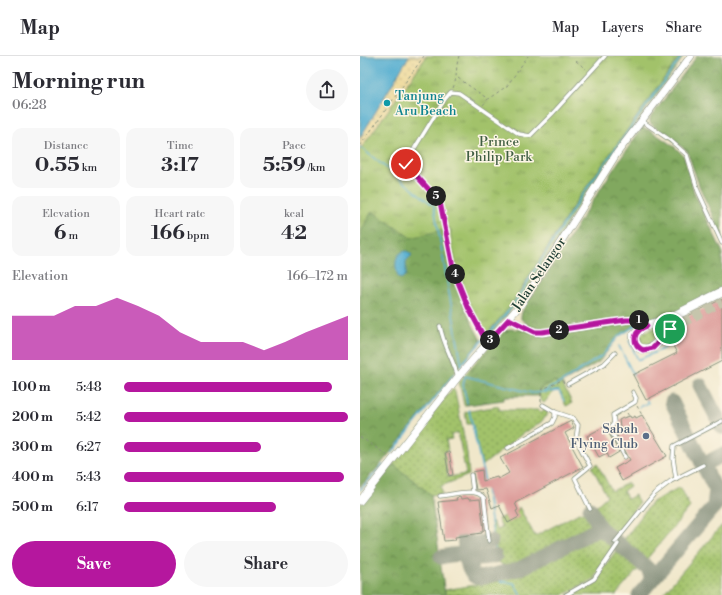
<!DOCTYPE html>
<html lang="en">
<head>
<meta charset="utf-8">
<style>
  :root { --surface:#fff; --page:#f7f7f7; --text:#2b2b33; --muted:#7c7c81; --line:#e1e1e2; --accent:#b5179e }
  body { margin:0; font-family:"Libre Bodoni",serif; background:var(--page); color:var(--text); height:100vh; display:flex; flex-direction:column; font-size:15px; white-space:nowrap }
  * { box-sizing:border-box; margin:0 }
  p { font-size:13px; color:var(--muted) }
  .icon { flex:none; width:22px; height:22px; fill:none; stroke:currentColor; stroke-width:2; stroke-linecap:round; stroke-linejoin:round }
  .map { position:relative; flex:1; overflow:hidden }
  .panel { display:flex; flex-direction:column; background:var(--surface); width:360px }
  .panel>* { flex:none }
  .pin { position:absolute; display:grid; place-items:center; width:34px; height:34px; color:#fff; margin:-17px; border:2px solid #fff; border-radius:50%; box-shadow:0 1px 4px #0007 }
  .km { position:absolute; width:20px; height:20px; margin:-10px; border-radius:50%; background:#222; color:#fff; font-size:11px; line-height:20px; text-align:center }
  .round { display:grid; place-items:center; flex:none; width:42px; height:42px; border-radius:21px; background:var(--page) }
  .overview { display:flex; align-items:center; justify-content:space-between; height:68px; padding:0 12px }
  h1 { font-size:22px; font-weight:700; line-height:30px }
  .stats { display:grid; grid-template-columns:repeat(3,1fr); gap:6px; height:68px; padding:4px 12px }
  .stats div { display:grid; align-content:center; border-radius:10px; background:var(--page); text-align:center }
  .stats b { font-size:20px; font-weight:700 }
  .stats small { font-size:11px; font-weight:400 }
  .stats p { font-size:11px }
  .chart { height:112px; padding:8px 12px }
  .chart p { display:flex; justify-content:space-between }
  .chart svg { width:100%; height:72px; margin-top:4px; fill:var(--accent); opacity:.7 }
  .action { display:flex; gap:8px; margin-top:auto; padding:8px 12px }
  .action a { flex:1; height:46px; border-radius:24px; background:var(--accent); color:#fff; font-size:16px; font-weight:700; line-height:46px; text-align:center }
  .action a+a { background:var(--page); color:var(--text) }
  ul { padding:0 12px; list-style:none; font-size:13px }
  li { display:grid; grid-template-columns:64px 48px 1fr; align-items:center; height:30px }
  li i { height:10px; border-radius:5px; background:var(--accent) }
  header { display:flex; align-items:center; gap:24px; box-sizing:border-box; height:56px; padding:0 20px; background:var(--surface); border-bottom:1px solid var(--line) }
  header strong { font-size:19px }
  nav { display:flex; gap:22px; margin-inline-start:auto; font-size:14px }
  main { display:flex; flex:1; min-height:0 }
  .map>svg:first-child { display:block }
  .grass { fill:url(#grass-dots); stroke:#608050; fill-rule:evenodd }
  .forest { fill:url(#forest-crowns); stroke:#50724a }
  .sand { fill:url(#sand-dots); stroke:#868c69 }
  .park { fill:url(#park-tufts); stroke:#608050 }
  .water { fill:#53add0; stroke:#397582 }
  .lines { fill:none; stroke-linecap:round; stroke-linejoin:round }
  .stream { stroke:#53add0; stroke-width:1.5 }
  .taxiway { stroke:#88927f; stroke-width:15 }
  .building { fill:#dc9a98 }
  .secondary-tunnel { stroke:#c6c5ac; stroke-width:9; stroke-dasharray:9 4.5; stroke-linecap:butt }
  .lane-casing { stroke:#88927f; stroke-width:5 }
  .street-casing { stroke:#88927f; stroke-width:8 }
  .secondary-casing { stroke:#88927f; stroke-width:10 }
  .path { stroke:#88927f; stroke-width:1; stroke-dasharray:3 3; stroke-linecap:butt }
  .lane { stroke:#fff; stroke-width:3.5 }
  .street { stroke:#fff; stroke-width:7 }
  .secondary { stroke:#fff; stroke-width:9 }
  .route-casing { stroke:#fff; stroke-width:8 }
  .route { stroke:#b5179e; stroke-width:5 }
  .culture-dot { fill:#0f9aa8; stroke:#fcf5e5; stroke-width:1.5 }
  .service-dot { fill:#5c6f8a; stroke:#fcf5e5; stroke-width:1.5 }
  .labels { text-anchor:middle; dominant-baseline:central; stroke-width:3; stroke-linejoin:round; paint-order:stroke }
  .culture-label { font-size:13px; fill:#0d838f; stroke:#fcf5e5; text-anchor:start }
  .park-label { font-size:13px; fill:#405e42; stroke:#fcf5e5 }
  .street-label { font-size:13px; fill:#1f3d34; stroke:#fcf5e5 }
  .service-label { font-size:13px; fill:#4e5e75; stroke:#fcf5e5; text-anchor:end }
</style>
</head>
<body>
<header>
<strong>Map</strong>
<nav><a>Map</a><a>Layers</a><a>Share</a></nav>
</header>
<main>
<section class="panel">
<div class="overview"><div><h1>Morning run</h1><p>06:28</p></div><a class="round"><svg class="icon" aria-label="share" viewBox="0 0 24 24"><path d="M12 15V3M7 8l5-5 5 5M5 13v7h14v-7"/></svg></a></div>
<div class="stats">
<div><p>Distance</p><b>0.55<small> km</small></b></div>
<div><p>Time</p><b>3:17</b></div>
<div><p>Pace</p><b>5:59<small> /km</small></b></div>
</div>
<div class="stats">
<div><p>Elevation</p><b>6<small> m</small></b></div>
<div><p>Heart rate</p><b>166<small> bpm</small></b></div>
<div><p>kcal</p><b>42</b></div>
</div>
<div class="chart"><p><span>Elevation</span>166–172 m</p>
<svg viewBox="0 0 160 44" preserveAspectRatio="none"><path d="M0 44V17L10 17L20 17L30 11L40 11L50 6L60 11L70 17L80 27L90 33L100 33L110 33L120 38L130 33L140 27L150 22L160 17V44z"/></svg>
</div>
<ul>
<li><b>100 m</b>5:48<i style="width:93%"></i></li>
<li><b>200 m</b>5:42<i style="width:100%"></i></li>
<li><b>300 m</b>6:27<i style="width:61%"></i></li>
<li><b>400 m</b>5:43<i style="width:98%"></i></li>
<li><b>500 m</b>6:17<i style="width:68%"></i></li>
</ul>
<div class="action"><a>Save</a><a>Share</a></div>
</section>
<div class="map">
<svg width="362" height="539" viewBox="0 0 362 539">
  <defs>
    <pattern id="grass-dots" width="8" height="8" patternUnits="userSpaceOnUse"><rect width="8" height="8" fill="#a2c26b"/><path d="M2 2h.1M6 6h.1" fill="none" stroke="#839f59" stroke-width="1.8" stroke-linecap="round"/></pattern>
    <pattern id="forest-crowns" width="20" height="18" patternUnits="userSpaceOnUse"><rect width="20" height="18" fill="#81a85f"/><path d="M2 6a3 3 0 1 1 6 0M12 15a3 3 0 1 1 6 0" fill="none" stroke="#698a4f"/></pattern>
    <pattern id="sand-dots" width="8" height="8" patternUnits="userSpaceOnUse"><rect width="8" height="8" fill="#eeda9e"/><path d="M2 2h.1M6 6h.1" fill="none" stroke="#ccbc89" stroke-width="1.8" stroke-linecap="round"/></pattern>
    <pattern id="park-tufts" width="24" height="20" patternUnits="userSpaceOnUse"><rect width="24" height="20" fill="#a2c26b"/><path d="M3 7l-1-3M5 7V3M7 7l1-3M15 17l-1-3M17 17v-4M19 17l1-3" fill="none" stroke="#839f59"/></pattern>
  </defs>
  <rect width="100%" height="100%" fill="#fcf5e5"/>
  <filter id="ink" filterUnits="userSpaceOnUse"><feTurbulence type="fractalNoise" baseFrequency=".025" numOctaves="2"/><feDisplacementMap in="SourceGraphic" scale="8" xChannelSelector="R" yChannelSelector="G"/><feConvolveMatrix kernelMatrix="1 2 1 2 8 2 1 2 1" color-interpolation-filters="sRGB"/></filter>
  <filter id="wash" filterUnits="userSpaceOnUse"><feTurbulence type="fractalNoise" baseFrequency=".012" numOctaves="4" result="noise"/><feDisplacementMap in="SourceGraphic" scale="16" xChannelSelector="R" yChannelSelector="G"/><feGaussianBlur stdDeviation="0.9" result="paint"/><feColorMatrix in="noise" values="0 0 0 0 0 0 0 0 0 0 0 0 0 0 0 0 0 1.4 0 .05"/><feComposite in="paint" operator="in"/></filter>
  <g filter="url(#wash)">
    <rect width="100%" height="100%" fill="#f0e7ca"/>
    <!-- grass -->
    <g class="grass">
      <polygon points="320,0 324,0 220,146 165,237 129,281 125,281 168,225 217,144 240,111"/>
      <polygon points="307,268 308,270 301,273 291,288 285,289 281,286 281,279 284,276"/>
      <polygon points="149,273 138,283 104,323 103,329 107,349 104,349 99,325 141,276"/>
      <polygon points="195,325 198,329 202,327 212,347 206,350 199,335 194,335 184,347 180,344 179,333"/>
      <path d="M93,332L95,335L107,397L109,419L81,430L82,438L71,439L33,408ZM98,377L106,418L88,421L84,396L88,395L86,384L92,383L91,379Z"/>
      <polygon points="139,350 139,354 178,354 181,356 184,353 188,357 181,366 162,378 122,410 112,368 107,368 105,356"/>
      <path d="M237,408L252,435L268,427L270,430L263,435L268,443L275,439L279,447L256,478C246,472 236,462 237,449L247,440L232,411Z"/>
      <polygon points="318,432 321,432 330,451 286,504 263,485 291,447"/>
      <polygon points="159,451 175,480 221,456 228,459 233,468 222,476 153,511 143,509 137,505 131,466 132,465 137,474 142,472 138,463 158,454"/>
      <polygon points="362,469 362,538 302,539"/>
      <polygon points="237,478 241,479 255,491 233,523 203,539 85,539 85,534 139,525 157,519"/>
      <polygon points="257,493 279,512 256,539 208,539 235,524"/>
    </g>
    <!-- forest -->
    <g class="forest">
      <polygon points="337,0 362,0 362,181 340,132 327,95 290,67 290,62"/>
      <path d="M282,72L290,74L316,92L324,100L334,136L362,195V233L311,259L291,264L279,260L184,274L169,270L161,263C160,251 176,236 182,226C214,174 246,122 282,72Z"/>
      <path d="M12,155L51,182L84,172C89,211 101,250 121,284L21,408L0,431V177Z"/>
      <polygon points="278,266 278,268 259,280 239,306 198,329 195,325 179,333 179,340 154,340 154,341 144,341 144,344 107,349 103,329 104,323 138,283 149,273 165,274 179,279"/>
      <polygon points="33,408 71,439 85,539 0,539 0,449"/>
    </g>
    <!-- sand -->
    <polygon class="sand" points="49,0 67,0 0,94 0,82"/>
    <!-- park -->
    <path class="park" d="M67,0H320L217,144L151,249L125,280C107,245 93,212 90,172L51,182L12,155L0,177V94Z"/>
    <!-- water -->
    <g class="water">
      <polygon points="0,0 49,0 0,82"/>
      <path d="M47,195L52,199L46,205V219L41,223L38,221C35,211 33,196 47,195Z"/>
    </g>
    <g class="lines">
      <!-- stream -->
      <g class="stream">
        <polyline points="0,91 74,150 102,311"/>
        <polyline points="269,284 278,304 305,292"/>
        <polyline points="259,290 274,320"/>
        <polyline points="101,309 152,251 218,145 322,0"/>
        <polyline points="184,335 202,326 243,299 259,280 278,268"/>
        <polyline points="107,347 103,329 105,320 172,337 199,335 204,345"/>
        <polyline points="279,351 288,347 286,343"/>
        <polyline points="109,354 125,426"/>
        <polyline points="32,397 94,318"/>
        <polyline points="126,431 137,505"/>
        <polyline points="0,434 23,409"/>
        <polyline points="140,525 154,527 161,539"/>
      </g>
      <!-- taxiway -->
      <g class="taxiway">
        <polyline points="340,329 362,371"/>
        <polyline points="312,346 343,409 362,399"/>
        <polyline points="343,409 356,434 354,450"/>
        <polyline points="230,453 240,472 288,513 291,520 290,526"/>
        <path d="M112,488L104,482C106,493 105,521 120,522L159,513L232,476L237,474L244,475"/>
        <polyline points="107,496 112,488 131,485"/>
        <path d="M81,501C91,499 100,495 108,504"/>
        <polyline points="109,512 115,503 135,500"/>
        <polyline points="279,539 362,441"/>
      </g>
    </g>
    <g id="blocks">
      <!-- building -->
      <g class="building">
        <polygon points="362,243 362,305 286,344 273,319 317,297 309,283 316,274 312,268"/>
        <polygon points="282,359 307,400 262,425 255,412 270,404 254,374 260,370 259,364 263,362 270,360 271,362 275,360 276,362"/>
        <polygon points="211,365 214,372 205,377 223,411 155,447 158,454 156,455 159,461 148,467 139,449 132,452 126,433 116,434 113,416 122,414 123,425 137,421 138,423 149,417 140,402"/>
        <polygon points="245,370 259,396 249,402 247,397 239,401 227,380"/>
        <polygon points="85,396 89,396 93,419 89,420"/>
        <polygon points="100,441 101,443 108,442 109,444 120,443 124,474 122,475 122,477 95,481 96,484 84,485 78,446 97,444 96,442"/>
      </g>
    </g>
  </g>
  <g filter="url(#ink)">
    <use href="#blocks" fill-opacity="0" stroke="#88927f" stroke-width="1"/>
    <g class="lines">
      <!-- secondary-tunnel -->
      <polyline class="secondary-tunnel" points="310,273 362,246"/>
      <!-- lane casing -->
      <g class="lane-casing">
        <g id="lane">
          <polyline points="282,65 310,84 327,99 338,135 362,187"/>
          <path d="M80,270C83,288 93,303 98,321"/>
          <polyline points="127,287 108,251 94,216 80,146 48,111 46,106 85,43 91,36 99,37 159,78 170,80 192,58 245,0"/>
          <polyline points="208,328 244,308 255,297"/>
          <polyline points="195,356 213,362 218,369 216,383 230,410 215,422 230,453"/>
          <polyline points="148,392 192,367 195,361 195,356 183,349"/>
          <polyline points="265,401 250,373 254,367 253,359 275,346 276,342 273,336"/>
          <polyline points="111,419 113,436"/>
          <polyline points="316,423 313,402 314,390 362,365"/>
          <path d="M80,440C92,439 116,431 124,442L129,485"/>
          <polyline points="255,486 294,438 311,425 343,409"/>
          <polyline points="206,539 234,523 258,488"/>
        </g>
      </g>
      <!-- street casing -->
      <g class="street-casing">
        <g id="street">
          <polyline points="149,263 175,276 182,277 274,263 280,264 287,270"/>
          <polyline points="0,445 98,321 162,247 257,97 331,0"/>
        </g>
      </g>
      <!-- secondary casing -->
      <g class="secondary-casing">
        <path id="secondary" d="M310,273C301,282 292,299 278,291L275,286L274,279L282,271L306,264L362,236"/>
      </g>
      <!-- path -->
      <g class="path">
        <polyline points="216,5 226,13"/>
        <polyline points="98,22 128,43"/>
        <path d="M93,32C98,21 95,12 99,0"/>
        <polyline points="123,49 128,43 147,30 168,0"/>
        <polyline points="0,90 64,0"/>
        <polyline points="181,346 181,334 202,324 204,327"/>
        <polyline points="277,350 282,359"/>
        <polyline points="267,357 269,360"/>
        <polyline points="0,381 27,399"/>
      </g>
      <!-- lane -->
      <use href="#lane" class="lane"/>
      <!-- street -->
      <use href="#street" class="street"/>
      <!-- secondary -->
      <use href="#secondary" class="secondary"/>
    </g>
  </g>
  <g class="lines" filter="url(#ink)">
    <!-- route casing -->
    <g class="route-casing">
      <path id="route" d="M46,108L80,146L94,216L108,251L127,287L149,263L175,276H182L266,264H280L287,270C274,274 270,287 283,294L293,292L310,273"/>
    </g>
    <!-- route -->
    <use href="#route" class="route"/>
  </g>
  <!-- markers -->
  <circle class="culture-dot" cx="27" cy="47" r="4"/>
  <circle class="service-dot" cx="286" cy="380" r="4"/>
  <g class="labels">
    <!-- culture labels -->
    <g class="culture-label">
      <text x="35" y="40">Tanjung<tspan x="35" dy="15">Aru Beach</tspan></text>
    </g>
    <!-- park labels -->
    <g class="park-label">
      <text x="139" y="86">Prince<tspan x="139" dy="15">Philip Park</tspan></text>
    </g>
    <!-- street labels -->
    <g class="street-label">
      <text transform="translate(179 218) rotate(-56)">Jalan Selangor</text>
    </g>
    <!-- service labels -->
    <g class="service-label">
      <text x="278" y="373">Sabah<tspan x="278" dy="15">Flying Club</tspan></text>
    </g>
  </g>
</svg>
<div class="pin" style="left:310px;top:273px;background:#1e9e55"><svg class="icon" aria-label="arrive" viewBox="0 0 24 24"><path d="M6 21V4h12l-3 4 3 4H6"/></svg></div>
<div class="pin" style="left:46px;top:108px;background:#d93025"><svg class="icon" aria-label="check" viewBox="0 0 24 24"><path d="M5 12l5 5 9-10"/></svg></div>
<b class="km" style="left:279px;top:264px">1</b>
<b class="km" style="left:199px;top:274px">2</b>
<b class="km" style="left:130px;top:284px">3</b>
<b class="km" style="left:95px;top:218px">4</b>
<b class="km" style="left:76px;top:140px">5</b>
</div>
</main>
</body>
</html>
